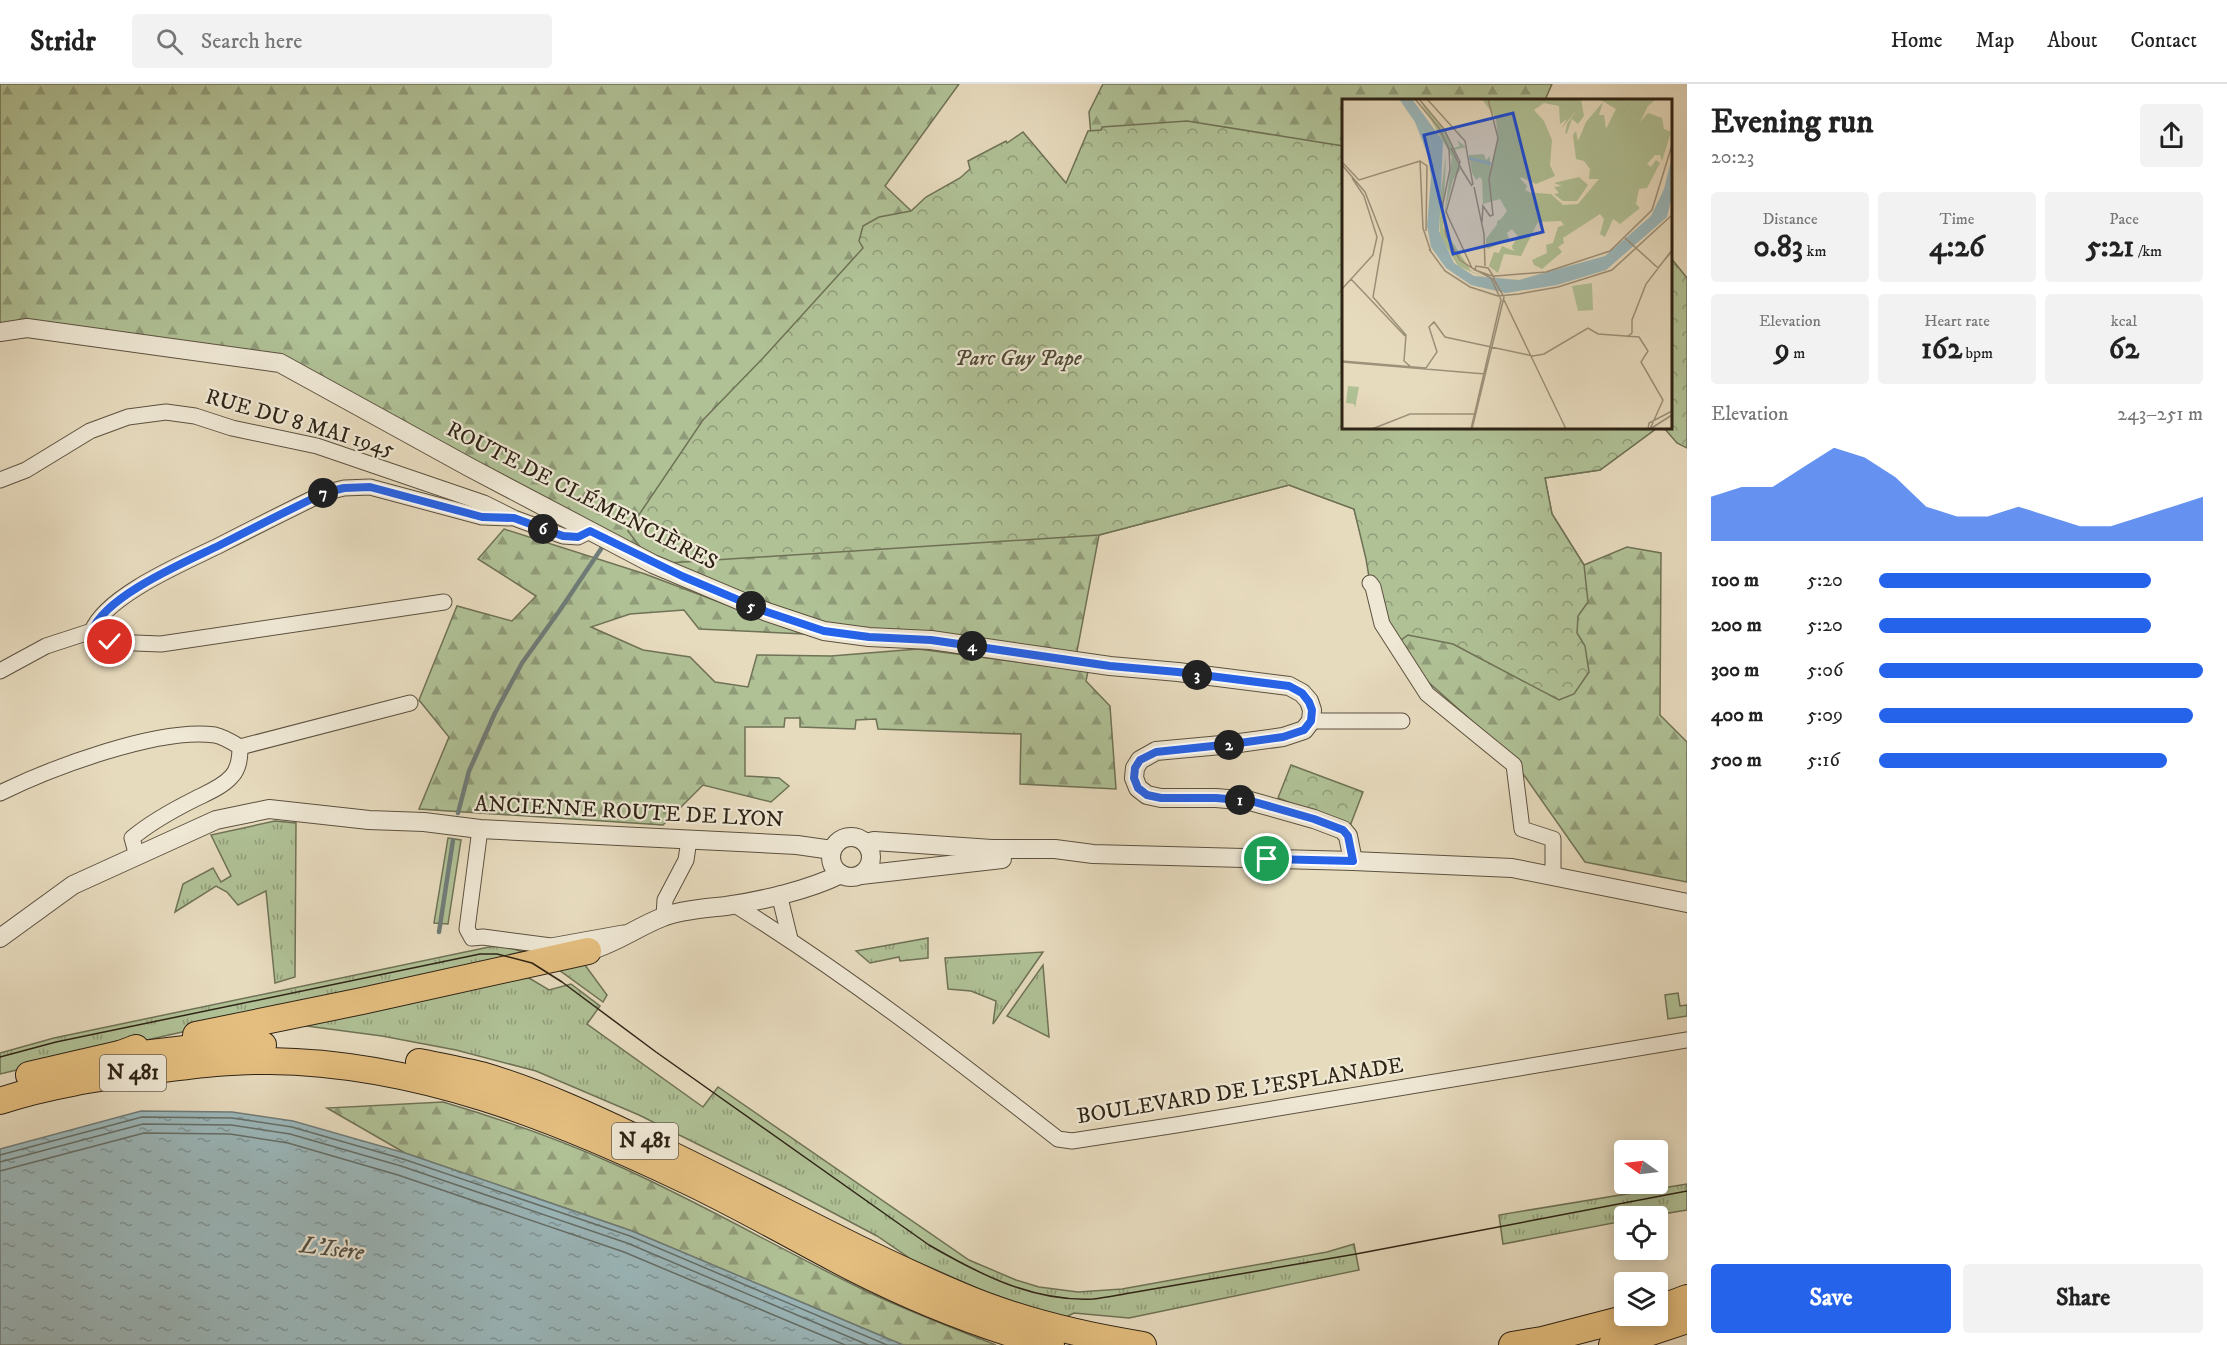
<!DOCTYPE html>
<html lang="en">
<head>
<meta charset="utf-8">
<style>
  :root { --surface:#fff; --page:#f2f2f2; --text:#222; --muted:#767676; --line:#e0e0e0; --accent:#2563eb }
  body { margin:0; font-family:"IM FELL DW Pica",serif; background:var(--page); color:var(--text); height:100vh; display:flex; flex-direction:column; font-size:22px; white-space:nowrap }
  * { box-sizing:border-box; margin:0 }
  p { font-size:20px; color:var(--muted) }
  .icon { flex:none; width:33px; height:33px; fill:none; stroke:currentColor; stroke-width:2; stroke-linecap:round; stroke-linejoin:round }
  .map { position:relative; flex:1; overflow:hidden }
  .side { display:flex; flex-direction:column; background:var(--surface); width:540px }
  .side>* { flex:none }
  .needle { width:39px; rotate:284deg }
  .fabs { position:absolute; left:1614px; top:1056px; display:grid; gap:12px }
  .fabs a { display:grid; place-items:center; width:54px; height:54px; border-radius:6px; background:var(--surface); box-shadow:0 3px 15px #0003; font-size:30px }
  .pin { position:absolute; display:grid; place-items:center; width:51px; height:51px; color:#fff; margin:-26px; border:3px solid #fff; border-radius:50%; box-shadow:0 2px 6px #0007 }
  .km { position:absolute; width:30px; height:30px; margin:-15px; border-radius:50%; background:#222; color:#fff; font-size:16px; line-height:30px; text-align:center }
  .round { display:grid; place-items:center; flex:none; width:63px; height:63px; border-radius:6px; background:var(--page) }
  .overview { display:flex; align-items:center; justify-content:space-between; height:102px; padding:0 24px }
  h1 { font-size:33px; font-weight:800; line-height:45px }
  .stats { display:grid; grid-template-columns:repeat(3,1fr); gap:9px; height:102px; padding:6px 24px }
  .stats div { display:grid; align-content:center; border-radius:6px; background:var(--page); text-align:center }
  .stats b { font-size:30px; font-weight:800 }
  .stats small { font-size:16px; font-weight:400 }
  .stats p { font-size:16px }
  .chart { height:168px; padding:12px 24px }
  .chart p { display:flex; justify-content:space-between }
  .chart svg { width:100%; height:108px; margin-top:6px; fill:var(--accent); opacity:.7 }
  .primary-button { display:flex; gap:12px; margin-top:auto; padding:12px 24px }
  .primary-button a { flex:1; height:69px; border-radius:6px; background:var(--accent); color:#fff; font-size:24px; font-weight:800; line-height:69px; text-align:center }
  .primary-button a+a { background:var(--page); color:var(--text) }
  ul { padding:0 24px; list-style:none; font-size:20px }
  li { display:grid; grid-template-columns:96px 72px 1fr; align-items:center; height:45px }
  li i { height:15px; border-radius:8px; background:var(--accent) }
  header { display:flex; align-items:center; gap:36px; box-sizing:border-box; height:84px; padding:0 30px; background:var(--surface); border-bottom:2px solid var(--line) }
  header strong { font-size:28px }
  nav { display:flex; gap:33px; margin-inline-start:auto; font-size:21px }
  .search { width:420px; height:54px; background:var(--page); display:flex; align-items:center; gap:15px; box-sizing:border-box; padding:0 21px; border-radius:6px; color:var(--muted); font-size:22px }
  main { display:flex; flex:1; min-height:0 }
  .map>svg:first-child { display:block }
  .grass { fill:url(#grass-tufts); stroke:#6f7256; stroke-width:1.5 }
  .forest { fill:url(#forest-firs); stroke:#6f7256; stroke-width:1.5 }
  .park { fill:url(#park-crowns); stroke:#6f7256; stroke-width:1.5 }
  .garden { fill:#b0c196; stroke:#6f7256; stroke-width:1.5 }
  .water { fill:url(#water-ripples); stroke:#6f7c79; stroke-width:1.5 }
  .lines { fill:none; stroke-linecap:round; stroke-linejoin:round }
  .shore { stroke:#646e68; stroke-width:1.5 }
  .stream { stroke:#6f7c79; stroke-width:4.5 }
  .minor-casing { stroke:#5c513f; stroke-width:17 }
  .tertiary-casing { stroke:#5c513f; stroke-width:20 }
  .trunk-casing { stroke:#2e2315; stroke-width:28 }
  .minor { stroke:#efe8d5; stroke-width:15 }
  .tertiary { stroke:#efe8d5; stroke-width:18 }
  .trunk { stroke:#e4be7f; stroke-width:26 }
  .tram { stroke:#2e2315; stroke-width:1.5 }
  .route-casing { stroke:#fff; stroke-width:12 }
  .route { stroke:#2563eb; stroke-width:8 }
  .labels { text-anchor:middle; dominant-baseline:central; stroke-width:4.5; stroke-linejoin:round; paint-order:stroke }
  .shield { fill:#efe8d5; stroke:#685e4f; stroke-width:1.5 }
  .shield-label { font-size:21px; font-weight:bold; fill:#2e2315 }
  .park-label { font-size:22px; font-style:italic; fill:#4e4a35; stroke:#efe8d5 }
  .street-label { font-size:22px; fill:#2e2315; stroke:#efe8d5 }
  .water-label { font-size:24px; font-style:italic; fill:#4f5047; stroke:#efe8d5 }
  .inset-river { fill:none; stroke:#9bb8bc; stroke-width:3 }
  .inset-road { fill:none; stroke:#9d917a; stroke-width:1.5 }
  .view { fill:#1d4ed8; fill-opacity:0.15; stroke:#1d4ed8; stroke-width:3 }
  .inset-edge { fill:none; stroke:#2e2315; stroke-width:3 }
</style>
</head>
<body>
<header>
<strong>Stridr</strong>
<div class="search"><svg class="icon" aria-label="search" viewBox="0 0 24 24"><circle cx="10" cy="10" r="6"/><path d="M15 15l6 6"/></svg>Search here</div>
<nav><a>Home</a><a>Map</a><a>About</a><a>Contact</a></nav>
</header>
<main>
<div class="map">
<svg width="1687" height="1261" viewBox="0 0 1687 1261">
  <defs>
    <pattern id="grass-tufts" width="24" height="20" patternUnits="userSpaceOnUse" patternTransform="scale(1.5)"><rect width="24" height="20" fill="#b0c196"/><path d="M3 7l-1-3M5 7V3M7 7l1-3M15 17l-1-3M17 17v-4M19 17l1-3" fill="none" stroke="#909c79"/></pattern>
    <pattern id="forest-firs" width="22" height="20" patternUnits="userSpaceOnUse" patternTransform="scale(1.5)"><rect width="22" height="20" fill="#b0c196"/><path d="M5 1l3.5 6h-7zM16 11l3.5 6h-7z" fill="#909c79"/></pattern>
    <pattern id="park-crowns" width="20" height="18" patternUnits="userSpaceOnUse" patternTransform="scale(1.5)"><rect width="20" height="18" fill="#b0c196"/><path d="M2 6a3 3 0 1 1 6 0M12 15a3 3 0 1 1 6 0" fill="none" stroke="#909c79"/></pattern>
    <pattern id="water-ripples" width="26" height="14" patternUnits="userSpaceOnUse" patternTransform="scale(1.5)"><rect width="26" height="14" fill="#9bb8bc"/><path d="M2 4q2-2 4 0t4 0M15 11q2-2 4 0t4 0" fill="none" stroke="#7f9598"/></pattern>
  </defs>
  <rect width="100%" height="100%" fill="#e7dbbe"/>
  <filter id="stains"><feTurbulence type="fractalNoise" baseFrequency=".00333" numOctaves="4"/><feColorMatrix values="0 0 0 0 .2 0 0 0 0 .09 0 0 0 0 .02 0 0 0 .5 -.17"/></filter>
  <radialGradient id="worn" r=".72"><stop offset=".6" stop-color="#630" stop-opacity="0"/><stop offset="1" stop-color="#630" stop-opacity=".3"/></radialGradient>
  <!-- grass -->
  <g class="grass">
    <polygon points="275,737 296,739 295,893 275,899 266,807 238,821 227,808 216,802 175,828 183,800 213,784 221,798 231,792 211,751"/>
    <polygon points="928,854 928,874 900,877 899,873 870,879 856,867"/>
    <polygon points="505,862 529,870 80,971 0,990 0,969 54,954 489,863"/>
    <polygon points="1043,868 993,940 996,917 971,907 948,905 945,874"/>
    <polygon points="582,877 607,911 603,918 555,883"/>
    <polygon points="1043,881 1049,953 1007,932"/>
    <polygon points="524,891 549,906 571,900 600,922 587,940 703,1023 718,1003 969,1176 1016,1196 1039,1203 1078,1208 1122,1205 1327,1168 1354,1160 1359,1186 1129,1234 1074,1229 1064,1234 986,1208 911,1175 877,1152 790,1106 639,1031 536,987 456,966 382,952 299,941"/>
    <polygon points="1687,1100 1687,1126 1651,1132 1624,1132 1624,1137 1503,1160 1499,1131"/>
  </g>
  <!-- forest -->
  <g class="forest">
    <polygon points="0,0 959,0 885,102 947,161 1096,113 1089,28 1103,0 1552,0 1545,16 1344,16 1344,344 1518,396 1657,344 1600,386 1545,394 1552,430 1584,481 1627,463 1661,469 1660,631 1687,658 1687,798 1585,778 1509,670 1390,564 1354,425 1289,401 1099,451 1075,578 824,547 684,493 292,284 22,247 0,257"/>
    <polygon points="504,445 645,490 804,550 699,545 684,526 630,530 591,543 643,566 690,573 715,598 748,603 757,571 831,572 918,565 1088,587 1086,597 1110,622 1116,705 1020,700 1021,650 878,645 876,635 856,636 855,645 800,643 800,634 785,634 784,643 745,643 745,692 779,694 789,702 771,718 703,701 663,741 419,725 449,653 419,616 457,522 512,537 536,512 478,475"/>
    <path d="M443,1018C501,1035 558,1055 614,1080C700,1118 781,1166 866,1207C908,1227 952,1244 996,1261H903L632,1147L405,1069L327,1024Z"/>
  </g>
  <!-- park -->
  <g class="park">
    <polygon points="1187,37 1343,62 1344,344 1657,344 1600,386 1545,394 1552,430 1584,481 1588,518 1578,532 1577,549 1585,562 1589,588 1574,610 1559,616 1453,560 1408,551 1390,564 1375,529 1366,475 1354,425 1289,401 1099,451 653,480 628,447 703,336 764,273 863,164 859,157 863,142 879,133 911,127 926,113 960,94 970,85 968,77 1006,57 1007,59 1023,48 1066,99 1088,47 1101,46 1102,43"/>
    <polygon points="1671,174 1687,194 1687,364 1677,359 1664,344 1670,344"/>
    <polygon points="1291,681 1363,708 1350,742 1278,714"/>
  </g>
  <!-- garden -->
  <g class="garden">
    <polygon points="448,754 461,756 448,840 434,839"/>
    <polygon points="1678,909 1680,922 1687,921 1687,932 1668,935 1665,911"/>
  </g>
  <!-- water -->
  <polygon class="water" points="141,1027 232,1028 293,1037 405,1069 632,1147 903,1261 0,1261 0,1065"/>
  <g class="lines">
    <!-- shore -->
    <g class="shore">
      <polyline points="0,1071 142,1033 232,1034 292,1043 403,1075 630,1152 887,1261"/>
      <polyline points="0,1078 143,1040 231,1041 290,1050 401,1082 627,1159 868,1261"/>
      <polyline points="0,1087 144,1049 230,1050 288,1059 398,1091 624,1168 845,1261"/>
    </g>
    <!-- stream -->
    <g class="stream">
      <polyline points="458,729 469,687 495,629 522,579 560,526 605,459"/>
      <polyline points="439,848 453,756"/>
    </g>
    <!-- minor casing -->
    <g class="minor-casing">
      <g id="minor">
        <polyline points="0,396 26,386 90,347 128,333 166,328 195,332 232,344 317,362 484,419 514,434 563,452 578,453 590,447"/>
        <polyline points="1370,499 1373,503 1382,540 1427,610 1514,681 1522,745 1553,755 1553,792"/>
        <polyline points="92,547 109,558 161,560 444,518"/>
        <path d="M0,587L46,562L92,547C106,511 186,478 220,461C255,443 289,426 324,409L344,404L370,403L482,433L510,434"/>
        <polyline points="1311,637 1402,637"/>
        <polyline points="240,663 410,619"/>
        <path d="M0,709C51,684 159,643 215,651C224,653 232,658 240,663C240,674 239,685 231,693C222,703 207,709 195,715C173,726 151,738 132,754L137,772"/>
        <polyline points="480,745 467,845 472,854 483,853 551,862 623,849"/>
        <polyline points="779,810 790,855"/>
        <path d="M735,821C848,891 953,973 1058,1055L1072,1057L1176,1041L1687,956"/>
        <polyline points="664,832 665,816 686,776 689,756"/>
      </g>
    </g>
    <!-- tertiary casing -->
    <g class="tertiary-casing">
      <g id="tertiary">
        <polyline points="0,248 27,244 280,279 469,383 653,480 767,528 824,547 869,553 931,556 1110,582 1178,588 1289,602 1302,609 1309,617 1312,626 1311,637 1304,646 1283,653 1232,660 1156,667 1140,676 1135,684 1134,694 1138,704 1147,711 1161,714 1216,714 1250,717 1314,735 1343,746 1348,752 1353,777"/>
        <circle cx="851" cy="773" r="20"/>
        <polyline points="866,759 874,757 992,765 1055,765 1093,770 1353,777 1512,784 1687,819"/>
        <polyline points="861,791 1002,775"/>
        <polyline points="0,854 73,801 216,736 269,725 369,736 424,738 480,745 797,761 832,766"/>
        <path d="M588,867C615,860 637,843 663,833C679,826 709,824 726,822C761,817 809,806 841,790"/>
      </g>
    </g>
    <!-- trunk casing -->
    <g class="trunk-casing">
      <g id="trunk">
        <polyline points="196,951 362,917 588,867"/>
        <polyline points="120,970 143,970 219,961 263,961"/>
        <path d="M419,978C439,982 461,986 481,991C539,1008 595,1034 649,1060C753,1109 853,1166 959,1211C1017,1236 1080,1251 1143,1261"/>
        <polyline points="29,991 120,970 136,964"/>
        <path d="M0,1017C48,1001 98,994 148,987C188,982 229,976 270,977C417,979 554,1033 685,1096C742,1123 797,1155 853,1184C916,1216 983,1243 1051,1261"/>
        <polyline points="1658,1225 1687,1214"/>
        <polyline points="1512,1261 1542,1256 1635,1232"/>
        <polyline points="1612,1261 1687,1236"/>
      </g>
    </g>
    <!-- minor -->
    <use href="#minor" class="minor"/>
    <!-- tertiary -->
    <use href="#tertiary" class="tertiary"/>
    <!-- trunk -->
    <use href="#trunk" class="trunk"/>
    <!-- tram -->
    <path class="tram" d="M0,973L56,958L480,870H497L532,879L562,898L656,968L929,1161C979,1190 1033,1218 1093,1215C1105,1214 1118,1211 1130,1209L1356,1170L1687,1107"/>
  </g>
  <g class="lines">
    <!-- route casing -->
    <g class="route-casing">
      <path id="route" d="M110,558L92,547C106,511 186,478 220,461C255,443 289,426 324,409L344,404L370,403L482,433L514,434L563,452L578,453L590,447L684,493L767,528L824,547L869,553L931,556L1110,582L1178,588L1289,602L1302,609L1309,618L1312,626L1311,637L1304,646L1283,653L1232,660L1156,668L1140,676L1135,684L1134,694L1138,704L1147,711L1161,714H1216L1251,717L1314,735L1343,746L1348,752L1353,777L1267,775"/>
    </g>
    <!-- route -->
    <use href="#route" class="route"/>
  </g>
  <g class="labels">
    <!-- shield labels -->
    <g class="shield">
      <rect x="100" y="971" width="66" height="36" rx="4.5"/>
      <rect x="612" y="1039" width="66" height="36" rx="4.5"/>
    </g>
    <g class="shield-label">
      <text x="133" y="989">N 481</text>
      <text x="645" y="1057">N 481</text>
    </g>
    <!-- park labels -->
    <g class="park-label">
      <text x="1018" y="274">Parc Guy Pape</text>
    </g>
    <!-- street labels -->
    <g class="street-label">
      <text transform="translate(300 339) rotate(16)">RUE DU 8 MAI 1945</text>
      <text transform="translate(582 412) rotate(27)">ROUTE DE CLÉMENCIÈRES</text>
      <text transform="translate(629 728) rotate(3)">ANCIENNE ROUTE DE LYON</text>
      <text transform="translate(1240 1007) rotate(-9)">BOULEVARD DE L'ESPLANADE</text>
    </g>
    <!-- water labels -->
    <g class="water-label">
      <text transform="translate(332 1165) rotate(7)">L'Isère</text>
    </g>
  </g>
  <!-- overview -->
  <g transform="translate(1342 15)">
    <rect width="330" height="330" fill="#e7dbbe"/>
    <path d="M77,0L102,30L112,49L118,47L115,41L124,48L112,51L119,70L111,81L104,108L111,131L103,111L110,58ZM233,0H239L242,17L236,25L230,20L225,34L223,35L225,25L233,13ZM295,0H314L306,7L298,23L284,15Z" fill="#b0c196"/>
    <path d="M140,0H233V13L219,30L225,20L218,25L217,7L202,4L192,11L202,22L210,41L208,66L213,77L194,85L179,78L176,84L182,93L209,95L221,106L236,105L257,80H247L248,70L242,62L234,60L231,36L234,32L236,42L244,23L261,3L257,16H262L264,30L274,10L257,0H295L284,15L298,23L306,14L320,19L322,30L329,33L320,62L318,56H313L305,65L309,68L314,61L318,64L305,89L297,90L294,105L298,109L278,125L271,120L263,138L258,135L262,120L258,115L221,139L222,144L216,148L220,153L200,170L192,166L190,161L205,154L204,146L211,144L216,128L222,126L219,122L196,123L179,157L170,149L176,137L170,130L165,134L167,140L146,150L144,148V140L165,112L158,100L141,105L140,81L138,78L134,81L130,74L127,56L142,55L144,61L148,57V70L156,39L154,20ZM104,55L101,128L129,172L148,181L116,167L98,137L97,108ZM237,78L246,86L235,102H221L212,95L217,94L212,88L220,87L212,84Z" fill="#b0c196"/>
    <path d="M150,66L176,77L185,87L183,91L187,93L190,114L194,115L179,157L162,155L156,174L147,167L152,153L157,154L160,147L172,152L170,147L176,137L170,130L155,135V122L165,117V112ZM250,184L251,211L236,212L230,187ZM6,287L17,288L13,309L12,305L4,304Z" fill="#b0c196"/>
    <path d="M57,0H70L101,42L97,132L112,164L132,177L177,181L263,157L309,117L322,90L330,58V97L325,118L264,171L215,186L164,194L129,186L104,169L89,148L85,127L89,78L86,57L73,23Z" fill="#9bb8bc"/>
    <path class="inset-river" d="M127,59L149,65"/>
    <path class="inset-road" d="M73,0L97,29L107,50L108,70L100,109L104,136L118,161L133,171M77,0L102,30L118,63L104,113L130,169L149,179L159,201L129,330M85,0L123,42L131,86M109,49L120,71M78,62L85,67L84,132M0,63L17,81L78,62L81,129L89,153M0,66L23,93L41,139L31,198L64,236L62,262L69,268M120,71L130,87M132,88L142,135L143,167M140,123L141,107L148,117L151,116L147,80L156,39L146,0M283,139L316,169L330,152M87,150L103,172L128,188L156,197L177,195L216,188L270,171L330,116M9,180L63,237M152,180V178L151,177L150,175L146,169L134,167L133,171L147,176L151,177H154L204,173L268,152L310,111L330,46M0,190L31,156L35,138L22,97L10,79M162,201L224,330M285,238L290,234V221L304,185L330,151M0,262L84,269L95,253L87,228L92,223L103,238L191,257L202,255L246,229L256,235L297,238L306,252L299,263L321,301L308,330M0,263L143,275M30,330L68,315H134M130,330L162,198L151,179M306,330L307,324L330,312M308,330L330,316"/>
    <path class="view" d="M171,14L201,133L111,155L82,36Z"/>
    <rect width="330" height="330" class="inset-edge"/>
  </g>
  <rect width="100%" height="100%" filter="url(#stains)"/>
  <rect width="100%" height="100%" fill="url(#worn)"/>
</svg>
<div class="fabs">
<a><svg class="needle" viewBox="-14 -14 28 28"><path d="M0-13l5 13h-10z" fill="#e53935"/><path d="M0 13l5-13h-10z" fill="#767676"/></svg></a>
<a><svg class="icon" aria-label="locate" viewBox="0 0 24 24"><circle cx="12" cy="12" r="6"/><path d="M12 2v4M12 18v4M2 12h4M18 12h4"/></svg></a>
<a><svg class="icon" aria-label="layers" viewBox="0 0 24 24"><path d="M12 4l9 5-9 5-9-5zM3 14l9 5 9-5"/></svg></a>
</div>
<div class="pin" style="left:1267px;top:775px;background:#1e9e55"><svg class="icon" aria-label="arrive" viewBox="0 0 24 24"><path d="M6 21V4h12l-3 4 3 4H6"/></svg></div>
<div class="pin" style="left:110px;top:558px;background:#d93025"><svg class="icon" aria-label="check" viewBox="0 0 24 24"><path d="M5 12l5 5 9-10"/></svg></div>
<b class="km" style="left:1240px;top:716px">1</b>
<b class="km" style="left:1229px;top:661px">2</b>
<b class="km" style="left:1197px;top:591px">3</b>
<b class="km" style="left:972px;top:562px">4</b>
<b class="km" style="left:751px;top:522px">5</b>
<b class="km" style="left:543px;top:445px">6</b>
<b class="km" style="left:323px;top:409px">7</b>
</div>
<section class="side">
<div class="overview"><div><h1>Evening run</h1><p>20:23</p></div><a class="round"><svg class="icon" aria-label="share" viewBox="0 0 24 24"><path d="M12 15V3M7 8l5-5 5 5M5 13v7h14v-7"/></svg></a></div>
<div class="stats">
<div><p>Distance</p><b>0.83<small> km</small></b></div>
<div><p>Time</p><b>4:26</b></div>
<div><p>Pace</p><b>5:21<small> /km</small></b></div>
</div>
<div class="stats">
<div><p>Elevation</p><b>9<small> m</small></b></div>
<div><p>Heart rate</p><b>162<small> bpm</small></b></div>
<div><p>kcal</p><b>62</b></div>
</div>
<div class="chart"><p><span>Elevation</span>243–251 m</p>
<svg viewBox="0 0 160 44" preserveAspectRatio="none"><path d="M0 44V26L10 22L20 22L30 14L40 6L50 10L60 18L70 30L80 34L90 34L100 30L110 34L120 38L130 38L140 34L150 30L160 26V44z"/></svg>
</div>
<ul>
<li><b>100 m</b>5:20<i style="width:84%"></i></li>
<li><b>200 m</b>5:20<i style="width:84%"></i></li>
<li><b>300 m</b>5:06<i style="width:100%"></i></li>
<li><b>400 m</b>5:09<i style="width:97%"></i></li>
<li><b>500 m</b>5:16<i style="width:89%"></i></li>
</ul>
<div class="primary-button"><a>Save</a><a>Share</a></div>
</section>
</main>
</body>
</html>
